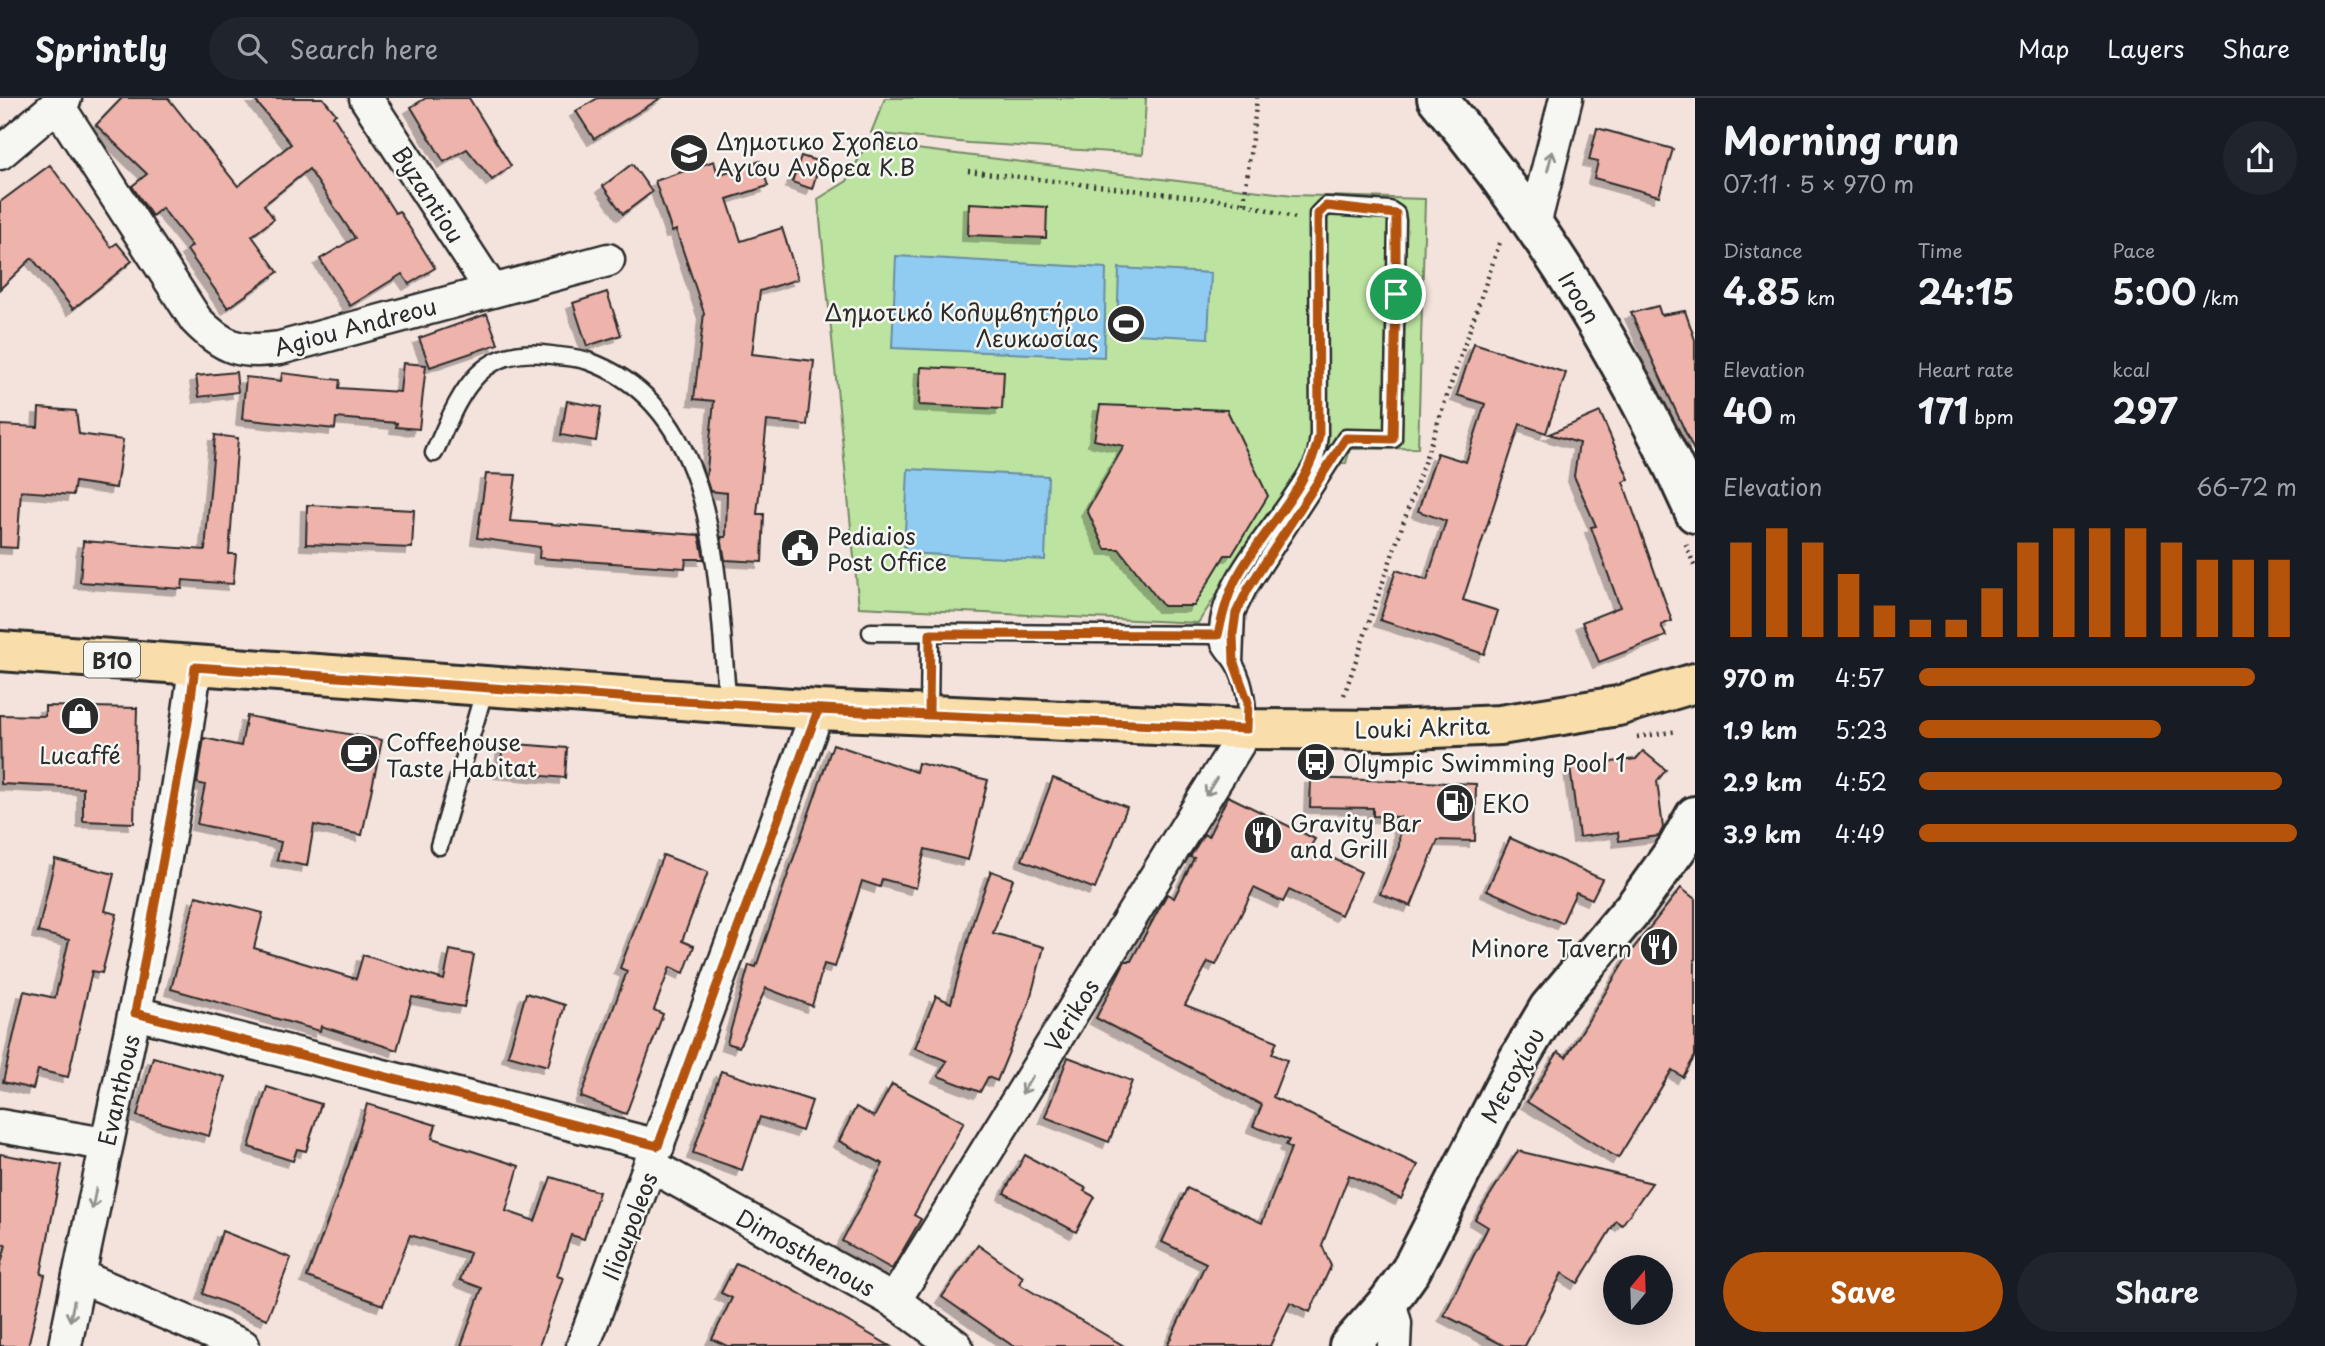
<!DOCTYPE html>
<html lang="en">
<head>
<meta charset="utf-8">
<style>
  :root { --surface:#171b24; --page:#20242c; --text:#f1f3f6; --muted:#9ea1a6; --line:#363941; --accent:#b45309 }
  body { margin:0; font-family:"Playpen Sans",sans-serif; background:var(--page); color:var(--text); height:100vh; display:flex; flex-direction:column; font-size:26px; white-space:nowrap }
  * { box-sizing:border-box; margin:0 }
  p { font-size:23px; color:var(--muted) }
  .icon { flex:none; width:38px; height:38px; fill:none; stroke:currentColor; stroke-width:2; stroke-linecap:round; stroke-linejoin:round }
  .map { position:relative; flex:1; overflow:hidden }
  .drawer { display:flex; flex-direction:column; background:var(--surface); width:630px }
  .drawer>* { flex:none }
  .needle { width:46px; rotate:19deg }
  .tools { position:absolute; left:1603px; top:1157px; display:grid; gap:14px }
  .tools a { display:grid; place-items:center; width:70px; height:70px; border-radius:50%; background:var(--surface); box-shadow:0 7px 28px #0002; font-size:35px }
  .pin { position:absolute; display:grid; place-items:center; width:60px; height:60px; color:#fff; margin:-30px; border:4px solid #fff; border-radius:50%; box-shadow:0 2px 7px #0007 }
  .round { display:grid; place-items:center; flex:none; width:74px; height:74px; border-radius:37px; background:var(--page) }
  .overview { display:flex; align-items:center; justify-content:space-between; height:119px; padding:0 28px }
  h1 { font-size:38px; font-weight:700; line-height:52px }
  .metrics { display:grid; grid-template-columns:repeat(3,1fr); gap:10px; height:119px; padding:7px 28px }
  .metrics div { display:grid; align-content:center }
  .metrics b { font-size:35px; font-weight:700 }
  .metrics small { font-size:19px; font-weight:400 }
  .metrics p { font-size:19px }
  .chart { height:196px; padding:14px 28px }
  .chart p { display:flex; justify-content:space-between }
  .chart svg { width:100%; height:126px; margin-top:7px; stroke:var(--accent); stroke-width:6 }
  .button { display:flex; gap:14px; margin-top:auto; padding:14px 28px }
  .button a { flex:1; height:80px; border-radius:42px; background:var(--accent); color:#fff; font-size:28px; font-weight:700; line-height:80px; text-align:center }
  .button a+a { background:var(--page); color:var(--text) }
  ul { padding:0 28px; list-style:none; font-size:23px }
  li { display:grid; grid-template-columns:112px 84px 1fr; align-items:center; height:52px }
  li i { height:18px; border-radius:9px; background:var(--accent) }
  header { display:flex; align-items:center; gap:42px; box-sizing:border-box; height:98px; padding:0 35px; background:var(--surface); border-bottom:2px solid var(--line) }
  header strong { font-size:33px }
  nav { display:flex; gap:38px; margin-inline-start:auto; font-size:24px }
  .search { width:490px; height:63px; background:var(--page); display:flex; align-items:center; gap:18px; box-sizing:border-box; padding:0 24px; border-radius:38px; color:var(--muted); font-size:26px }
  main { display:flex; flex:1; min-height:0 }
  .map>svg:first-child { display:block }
  .green { fill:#bce4a0; stroke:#748866; stroke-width:2 }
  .water { fill:#90ccf1; stroke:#688ca2; stroke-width:2 }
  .building { fill:#eeb3aa; stroke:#2b2b2b; stroke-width:2; filter:url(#shadow) }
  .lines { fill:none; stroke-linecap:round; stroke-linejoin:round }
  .service-casing { stroke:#2b2b2b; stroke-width:21 }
  .minor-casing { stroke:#2b2b2b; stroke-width:37 }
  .tertiary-casing { stroke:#2b2b2b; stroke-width:44 }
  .secondary-casing { stroke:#2b2b2b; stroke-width:44 }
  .primary-casing { stroke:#2b2b2b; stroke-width:44 }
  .path { stroke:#2b2b2b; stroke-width:4.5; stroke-dasharray:2 5; stroke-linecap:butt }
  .service { stroke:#f6f6f2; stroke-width:16 }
  .minor { stroke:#f6f6f2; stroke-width:32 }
  .tertiary { stroke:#f6f6f2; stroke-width:38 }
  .secondary { stroke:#f6f6f2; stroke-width:38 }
  .primary { stroke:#f9deab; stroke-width:38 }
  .oneway { stroke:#90908e }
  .route-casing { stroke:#fff; stroke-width:14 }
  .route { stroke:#b45309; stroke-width:9 }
  .labels { text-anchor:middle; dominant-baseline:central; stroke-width:5; stroke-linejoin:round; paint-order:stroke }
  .shield { fill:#f6f6f2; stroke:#686867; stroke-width:2 }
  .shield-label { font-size:21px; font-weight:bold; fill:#2b2b2b }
  .poi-label { font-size:23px; fill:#2b2b2b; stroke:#f6f6f2; text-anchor:start }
  .street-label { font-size:23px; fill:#2b2b2b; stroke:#f6f6f2 }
</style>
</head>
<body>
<header>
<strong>Sprintly</strong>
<div class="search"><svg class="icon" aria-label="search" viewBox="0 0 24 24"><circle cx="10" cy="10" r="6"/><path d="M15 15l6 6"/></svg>Search here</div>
<nav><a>Map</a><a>Layers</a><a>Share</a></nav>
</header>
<main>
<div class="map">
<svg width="1695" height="1248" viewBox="0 0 1695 1248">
  <defs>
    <filter id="shadow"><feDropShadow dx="-6" dy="6" stdDeviation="0" flood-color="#0004"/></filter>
  </defs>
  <rect width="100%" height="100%" fill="#f4e2dc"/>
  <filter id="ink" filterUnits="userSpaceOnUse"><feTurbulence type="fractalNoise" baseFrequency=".0143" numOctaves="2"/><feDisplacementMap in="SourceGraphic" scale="14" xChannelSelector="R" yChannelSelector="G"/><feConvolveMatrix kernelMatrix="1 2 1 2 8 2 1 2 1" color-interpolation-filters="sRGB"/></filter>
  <g filter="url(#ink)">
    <!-- green -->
    <g class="green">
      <polygon points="885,0 1146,0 1143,56 969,45 871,35"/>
      <polygon points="867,45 1293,97 1425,101 1418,350 1350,351 1346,365 1302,366 1198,525 859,509 818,101 847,83"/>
    </g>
    <!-- water -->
    <g class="water">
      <polygon points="896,158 1106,170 1104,259 892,250"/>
      <polygon points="1119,170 1211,175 1208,240 1117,235"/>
      <polygon points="908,371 1048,378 1045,462 904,455"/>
    </g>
    <!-- building -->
    <g class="building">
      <polygon points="122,0 168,0 238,88 291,46 253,0 323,0 336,16 333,18 395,115 399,113 435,170 409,186 402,176 350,208 320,161 355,140 309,71 264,107 274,121 252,138 278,174 228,210 187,152 192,148 162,110 152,118 132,88 147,76 96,27"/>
      <polygon points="426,0 469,0 511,68 492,82 467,51 444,64 411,9"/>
      <polygon points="598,0 661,0 594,41 576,13"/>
      <polygon points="1597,30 1673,51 1659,98 1594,80 1598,64 1589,62"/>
      <polygon points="801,58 820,64 812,91 792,84"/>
      <polygon points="714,63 718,77 760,63 768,88 727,101 741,143 782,130 798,181 760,193 752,256 814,263 807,327 767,323 757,416 764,416 762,464 725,462 721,439 726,439 727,395 710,393 706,381 714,303 694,301 704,215 676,132 672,134 655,83"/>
      <polygon points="632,66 652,94 623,116 603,88"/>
      <polygon points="50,67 111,149 117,145 132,163 73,211 32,160 0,191 0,104"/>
      <polygon points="969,105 1047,109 1046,140 968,137"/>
      <polygon points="607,194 621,237 587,248 573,205"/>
      <polygon points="1658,208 1661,217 1685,213 1695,242 1695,355 1631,215"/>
      <polygon points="487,216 498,246 430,269 419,240"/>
      <polygon points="1474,245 1566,275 1546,335 1520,326 1463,502 1498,513 1484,556 1380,522 1396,472 1427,482 1446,423 1418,413 1437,355 1466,364 1485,306 1457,297"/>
      <polygon points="403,265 426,267 419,331 396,329 397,325 336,320 335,331 242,321 246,279 281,283 282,275 340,282 339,290 400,294"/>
      <polygon points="921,269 1004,273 1002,311 919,307"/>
      <polygon points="236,274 238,294 199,299 196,278"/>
      <polygon points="567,303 601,309 596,343 561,337"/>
      <polygon points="1100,307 1227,312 1268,398 1232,457 1225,457 1194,508 1163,508 1119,451 1105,451 1087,412 1124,348 1094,342"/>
      <polygon points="39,310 76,313 79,336 123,342 116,390 75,384 73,397 21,393 17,450 0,449 0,327 38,329"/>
      <polygon points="1600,314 1629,381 1623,384 1672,523 1661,527 1666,538 1599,564 1582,524 1620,509 1591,429 1596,428 1574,378 1579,345 1549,336"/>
      <polygon points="215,337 238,340 229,456 236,456 233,486 183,482 182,491 80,484 83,443 205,452"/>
      <polygon points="486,376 516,377 510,423 699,437 704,461 686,461 685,470 539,460 540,449 477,440"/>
      <polygon points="307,407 414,412 412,450 306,446"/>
      <polygon points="45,608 137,610 134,725 83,723 83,690 1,686 0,617 45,618"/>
      <polygon points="247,618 382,642 362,737 314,727 307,768 277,762 281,744 197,726 205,687 197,685 204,640 241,648"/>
      <polygon points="503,645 567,650 565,680 500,674"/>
      <polygon points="833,646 916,674 918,665 988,682 968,762 925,751 916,790 882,781 880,789 862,783 835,869 824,866 812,908 766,890 739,949 727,945 749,867 756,869"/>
      <polygon points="1643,653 1666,672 1657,683 1663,730 1659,738 1619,743 1618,734 1579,739 1570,669 1636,661"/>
      <polygon points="1053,680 1127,709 1095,791 1022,762"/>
      <polygon points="1311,680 1476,686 1475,743 1438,742 1411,808 1380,796 1399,748 1400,719 1373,718 1373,710 1310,709"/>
      <polygon points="1228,698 1315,741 1310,749 1361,774 1341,817 1289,792 1283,804 1254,790 1216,867 1208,864 1185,907 1277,943 1272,956 1287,962 1273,999 1418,1067 1401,1101 1349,1077 1322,1147 1331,1168 1310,1214 1290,1204 1270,1248 1167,1248 1206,1165 1162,1144 1187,1090 1262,1125 1291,1050 1286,1047 1289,1042 1253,1028 1262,1007 1096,920 1125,863 1131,863 1167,796 1174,800 1194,760 1190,759 1193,754 1204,736 1208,739"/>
      <polygon points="1510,740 1602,781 1592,801 1576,794 1562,825 1487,792"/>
      <polygon points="663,757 708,774 682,843 694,848 684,875 670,869 654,912 663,916 626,1016 581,999 627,873 620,870"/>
      <polygon points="55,761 114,776 105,813 117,816 102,875 92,873 68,979 38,972 33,991 3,984 24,893 55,900 69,842 38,834"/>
      <polygon points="991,773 1013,781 993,835 1044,849 1029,905 997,983 988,979 980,994 938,978 947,963 915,950 936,898 951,905 975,817"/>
      <polygon points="1681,790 1695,801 1695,958 1683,979 1672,972 1618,1060 1527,1004 1558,954 1566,959 1629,856"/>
      <polygon points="196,798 263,815 254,850 356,881 363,857 444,882 450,852 474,857 464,909 412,899 397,952 321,928 320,933 171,891"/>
      <polygon points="526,895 565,907 548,968 508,957"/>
      <polygon points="153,959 225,979 209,1038 137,1018"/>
      <polygon points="1068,959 1132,983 1109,1044 1045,1019"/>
      <polygon points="721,973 812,1003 802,1033 760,1019 742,1072 693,1055"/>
      <polygon points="892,986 964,1024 914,1117 921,1121 892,1171 842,1143 883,1066 839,1043 856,1009 874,1019"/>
      <polygon points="267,989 321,1006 306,1053 297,1051 293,1063 249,1049"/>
      <polygon points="367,1006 436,1027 432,1040 519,1068 506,1113 535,1123 551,1079 599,1094 584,1141 571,1137 557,1178 563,1180 539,1248 461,1248 482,1190 460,1182 470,1155 410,1137 383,1207 307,1179 349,1066"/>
      <polygon points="1518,1053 1652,1085 1622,1127 1616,1123 1578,1185 1562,1175 1525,1248 1505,1248 1444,1217 1488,1129 1475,1121"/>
      <polygon points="0,1056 62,1067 41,1176 45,1177 28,1248 0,1248 0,1169 6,1147 0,1146"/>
      <polygon points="1025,1057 1086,1090 1084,1093 1095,1099 1076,1134 1004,1095"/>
      <polygon points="222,1133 291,1160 267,1221 203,1196"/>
      <polygon points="978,1147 1023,1179 1019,1186 1124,1248 1013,1248 942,1199"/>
      <polygon points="736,1165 790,1190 890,1248 727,1248 712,1241 732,1200 721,1195"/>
    </g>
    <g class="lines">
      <!-- service casing -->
      <g class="service-casing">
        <g id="service">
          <path d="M434,355C459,300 476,245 551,257C563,259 576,259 588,263C723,311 716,490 728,607"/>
          <polyline points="871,534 1218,537"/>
          <path d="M1234,565L1236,515L1248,491L1346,340L1393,341L1397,123L1396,116L1390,112L1326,108L1318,116L1319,337C1318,345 1317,355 1314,363C1290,413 1217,479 1218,536C1218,548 1227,555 1233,564C1246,584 1248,608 1247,631"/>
          <polyline points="929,617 930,536"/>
          <polyline points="439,748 485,590"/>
        </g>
      </g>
      <!-- minor casing -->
      <g class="minor-casing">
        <g id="minor">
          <polyline points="366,0 491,191"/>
          <path d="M57,6L196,222C223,250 241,256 280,250L608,162"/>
          <polyline points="0,55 65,0"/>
          <polyline points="1534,127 1566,0"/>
          <polyline points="135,915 658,1048"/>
          <polyline points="0,1028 105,1046"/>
          <polyline points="652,1068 894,1203 956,1248"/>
          <polyline points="79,1178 243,1248"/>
          <polyline points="894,1203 1247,631"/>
          <polyline points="1389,1203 1395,1225 1394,1248"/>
          <path d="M65,1248C109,1022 166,798 195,569"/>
          <polyline points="583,1248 818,612"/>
        </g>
      </g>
      <!-- tertiary casing -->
      <g class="tertiary-casing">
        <polyline id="tertiary" points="1349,1248 1389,1203 1411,1172 1517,964 1549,910 1636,807 1677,750 1695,718"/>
      </g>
      <!-- secondary casing -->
      <g class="secondary-casing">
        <path id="secondary" d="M1437,0C1542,125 1628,266 1695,415"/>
      </g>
      <!-- primary casing -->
      <g class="primary-casing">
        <polyline id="primary" points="0,553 818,612 1247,631 1391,632 1500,627 1618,608 1695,585"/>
      </g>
      <!-- path -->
      <g class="path">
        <polyline points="968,73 1244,105 1299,121"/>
        <polyline points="1244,105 1257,0"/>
        <polyline points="1686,446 1695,470"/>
        <polyline points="1344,597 1501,141"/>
        <polyline points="1637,639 1678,633"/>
      </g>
      <!-- service -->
      <use href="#service" class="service"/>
      <!-- minor -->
      <use href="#minor" class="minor"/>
      <!-- tertiary -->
      <use href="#tertiary" class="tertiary"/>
      <!-- secondary -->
      <use href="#secondary" class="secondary"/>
      <!-- primary -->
      <use href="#primary" class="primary"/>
    </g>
    <!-- one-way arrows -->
    <defs><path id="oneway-shaft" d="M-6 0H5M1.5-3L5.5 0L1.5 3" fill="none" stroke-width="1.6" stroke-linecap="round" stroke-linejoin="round" transform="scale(1.75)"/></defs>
    <g class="oneway">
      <use href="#oneway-shaft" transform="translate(1550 63) rotate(-76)"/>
      <use href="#oneway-shaft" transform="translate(1211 689) rotate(122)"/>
      <use href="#oneway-shaft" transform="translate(1027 987) rotate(122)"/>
      <use href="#oneway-shaft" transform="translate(94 1101) rotate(101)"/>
      <use href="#oneway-shaft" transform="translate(72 1213) rotate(101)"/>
    </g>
  </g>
  <g class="lines" filter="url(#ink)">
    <!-- route casing -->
    <g class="route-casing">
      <path id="route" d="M1396,196L1393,341L1346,340L1248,491L1236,515L1233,536L1234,565L1248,604L1247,631L818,612L658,1048L135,915L188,624L195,569L647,601L929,617L930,536L1218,537C1222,519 1226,502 1234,485C1259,434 1309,393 1319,337L1318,126V116L1326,108L1396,116V196"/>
    </g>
    <!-- route -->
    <use href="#route" class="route"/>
  </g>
  <!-- icons -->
  <defs>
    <g id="school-disc" transform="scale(2.0125)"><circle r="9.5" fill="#2b2b2b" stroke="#f6f6f2"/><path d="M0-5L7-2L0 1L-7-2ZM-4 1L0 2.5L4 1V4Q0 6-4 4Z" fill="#fff"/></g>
    <g id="stadium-disc" transform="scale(2.0125)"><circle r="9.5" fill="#2b2b2b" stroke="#f6f6f2"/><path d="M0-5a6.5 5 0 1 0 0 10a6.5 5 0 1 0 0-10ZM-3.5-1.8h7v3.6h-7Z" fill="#fff"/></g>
    <g id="civic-disc" transform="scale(2.0125)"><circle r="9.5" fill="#2b2b2b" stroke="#f6f6f2"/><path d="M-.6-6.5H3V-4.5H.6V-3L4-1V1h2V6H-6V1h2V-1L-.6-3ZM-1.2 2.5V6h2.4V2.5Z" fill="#fff"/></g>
    <g id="shop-disc" transform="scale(2.0125)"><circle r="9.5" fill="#2b2b2b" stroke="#f6f6f2"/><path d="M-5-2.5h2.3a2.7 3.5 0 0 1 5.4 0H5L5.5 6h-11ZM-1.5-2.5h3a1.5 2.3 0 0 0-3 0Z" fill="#fff"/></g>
    <g id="cafe-disc" transform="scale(2.0125)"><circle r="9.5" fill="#2b2b2b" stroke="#f6f6f2"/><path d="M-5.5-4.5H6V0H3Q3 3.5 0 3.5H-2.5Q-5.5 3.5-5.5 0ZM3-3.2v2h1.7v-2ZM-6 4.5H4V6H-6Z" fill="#fff"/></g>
    <g id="bus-disc" transform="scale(2.0125)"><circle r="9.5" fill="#2b2b2b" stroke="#f6f6f2"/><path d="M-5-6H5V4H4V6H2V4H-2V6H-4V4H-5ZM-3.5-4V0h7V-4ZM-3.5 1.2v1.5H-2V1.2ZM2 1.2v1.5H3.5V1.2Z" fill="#fff"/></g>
    <g id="fuel-disc" transform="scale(2.0125)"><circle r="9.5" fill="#2b2b2b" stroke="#f6f6f2"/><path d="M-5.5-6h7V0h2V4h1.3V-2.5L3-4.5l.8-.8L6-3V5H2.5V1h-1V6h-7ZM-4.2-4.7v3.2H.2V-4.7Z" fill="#fff"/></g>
    <g id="restaurant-disc" transform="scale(2.0125)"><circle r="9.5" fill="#2b2b2b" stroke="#f6f6f2"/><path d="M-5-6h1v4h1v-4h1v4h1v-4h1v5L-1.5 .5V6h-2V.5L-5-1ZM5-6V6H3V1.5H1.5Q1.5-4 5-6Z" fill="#fff"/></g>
  </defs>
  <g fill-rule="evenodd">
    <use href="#school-disc" x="689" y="55"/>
    <use href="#stadium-disc" x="1126" y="226"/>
    <use href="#civic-disc" x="800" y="450"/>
    <use href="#shop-disc" x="80" y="618"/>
    <use href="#cafe-disc" x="359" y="656"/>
    <use href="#bus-disc" x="1316" y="664"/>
    <use href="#fuel-disc" x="1455" y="705"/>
    <use href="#restaurant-disc" x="1263" y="737"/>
    <use href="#restaurant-disc" x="1659" y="849"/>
  </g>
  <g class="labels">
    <!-- shield labels -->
    <rect class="shield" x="84" y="544.5" width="56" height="35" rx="5"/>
    <g class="shield-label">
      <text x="112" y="562">B10</text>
    </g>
    <!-- poi labels -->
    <g class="poi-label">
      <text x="716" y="42">Δημοτικο Σχολειο<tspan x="716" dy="26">Αγιου Ανδρεα Κ.Β</tspan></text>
      <text x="1099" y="213" text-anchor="end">Δημοτικό Κολυμβητήριο<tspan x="1099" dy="26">Λευκωσίας</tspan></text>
      <text x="827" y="437">Pediaios<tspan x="827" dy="26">Post Office</tspan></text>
      <text x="386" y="643">Coffeehouse<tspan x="386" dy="26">Taste Habitat</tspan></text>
      <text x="80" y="656" text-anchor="middle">Lucaffé</text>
      <text x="1343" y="664">Olympic Swimming Pool 1</text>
      <text x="1482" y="705">EKO</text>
      <text x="1290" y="724">Gravity Bar<tspan x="1290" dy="26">and Grill</tspan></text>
      <text x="1632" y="849" text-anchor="end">Minore Tavern</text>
    </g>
    <!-- street labels -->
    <g class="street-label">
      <text transform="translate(429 96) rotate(57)">Byzantiou</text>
      <text transform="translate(1580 199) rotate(58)">Iroon</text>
      <text transform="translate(355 228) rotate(-15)">Agiou Andreou</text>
      <text transform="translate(1422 629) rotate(-2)">Louki Akrita</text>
      <text transform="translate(1071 917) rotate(-58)">Verikos</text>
      <text transform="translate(1512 977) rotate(-61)">Μετοχίου</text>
      <text transform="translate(118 992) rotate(-77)">Evanthous</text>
      <text transform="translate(629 1128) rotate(-69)">Ilioupoleos</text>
      <text transform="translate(806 1154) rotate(29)">Dimosthenous</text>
    </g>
  </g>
</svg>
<div class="tools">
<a><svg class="needle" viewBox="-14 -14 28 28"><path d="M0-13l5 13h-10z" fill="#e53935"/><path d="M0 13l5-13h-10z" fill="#9ea1a6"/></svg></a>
</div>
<div class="pin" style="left:1396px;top:196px;background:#1e9e55"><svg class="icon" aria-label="arrive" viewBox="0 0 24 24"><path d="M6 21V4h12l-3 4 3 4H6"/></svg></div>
</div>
<section class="drawer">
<div class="overview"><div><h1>Morning run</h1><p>07:11 · 5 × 970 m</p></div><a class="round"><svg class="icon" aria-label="share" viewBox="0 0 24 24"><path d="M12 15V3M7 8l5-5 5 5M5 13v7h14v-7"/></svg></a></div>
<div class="metrics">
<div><p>Distance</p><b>4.85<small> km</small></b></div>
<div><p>Time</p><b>24:15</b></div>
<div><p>Pace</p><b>5:00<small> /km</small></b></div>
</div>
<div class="metrics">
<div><p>Elevation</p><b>40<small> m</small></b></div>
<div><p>Heart rate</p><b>171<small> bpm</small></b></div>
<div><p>kcal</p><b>297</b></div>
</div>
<div class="chart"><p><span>Elevation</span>66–72 m</p>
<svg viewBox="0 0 160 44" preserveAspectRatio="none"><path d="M5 44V11M15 44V6M25 44V11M35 44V22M45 44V33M55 44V38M65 44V38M75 44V27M85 44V11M95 44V6M105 44V6M115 44V6M125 44V11M135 44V17M145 44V17M155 44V17"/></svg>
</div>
<ul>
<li><b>970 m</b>4:57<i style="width:89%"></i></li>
<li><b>1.9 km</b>5:23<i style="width:64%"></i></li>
<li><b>2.9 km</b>4:52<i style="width:96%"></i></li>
<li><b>3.9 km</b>4:49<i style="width:100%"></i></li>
</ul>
<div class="button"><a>Save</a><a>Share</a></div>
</section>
</main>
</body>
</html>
